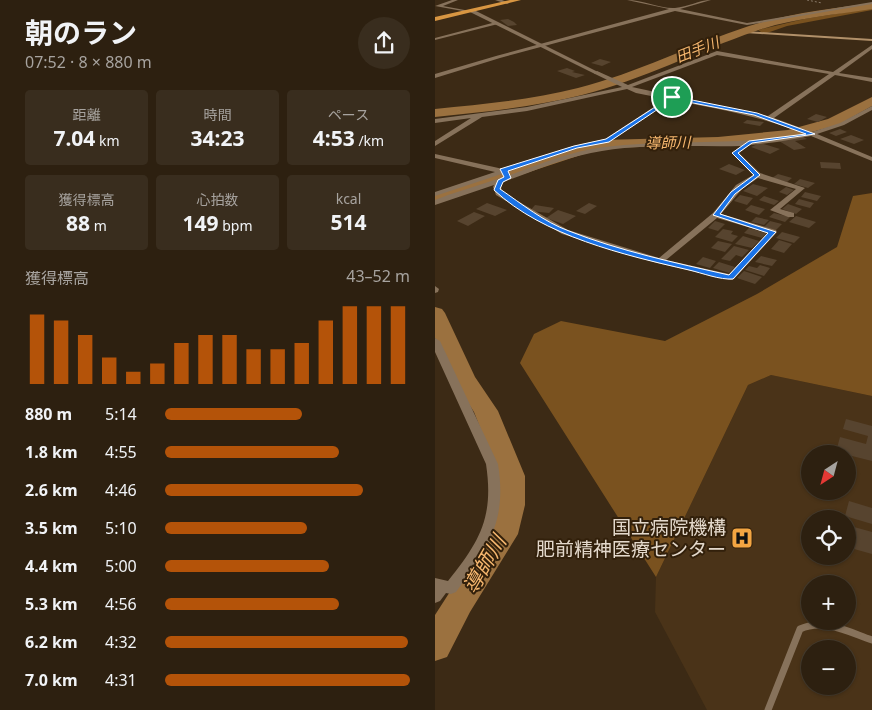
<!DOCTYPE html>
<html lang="ja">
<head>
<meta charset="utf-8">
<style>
  :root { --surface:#2d2010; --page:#392d1e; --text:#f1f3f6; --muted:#a7a39f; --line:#483e30; --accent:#b45309 }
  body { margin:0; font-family:"Noto Sans","Noto Sans JP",sans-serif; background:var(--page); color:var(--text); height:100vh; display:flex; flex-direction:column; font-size:19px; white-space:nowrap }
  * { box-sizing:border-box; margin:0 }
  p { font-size:16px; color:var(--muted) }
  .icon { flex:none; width:28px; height:28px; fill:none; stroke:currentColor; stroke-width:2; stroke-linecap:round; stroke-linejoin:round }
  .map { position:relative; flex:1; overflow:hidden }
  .sheet { display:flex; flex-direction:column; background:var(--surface); width:435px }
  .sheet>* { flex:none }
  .needle { width:32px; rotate:216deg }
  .buttons { position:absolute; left:366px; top:445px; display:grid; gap:10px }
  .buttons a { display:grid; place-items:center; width:55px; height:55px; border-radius:50%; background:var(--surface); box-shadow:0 1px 4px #0004,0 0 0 1px var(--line); font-size:25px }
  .pin { position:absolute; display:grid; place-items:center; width:42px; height:42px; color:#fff; margin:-21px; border:2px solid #fff; border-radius:50%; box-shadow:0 1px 5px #0007 }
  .round { display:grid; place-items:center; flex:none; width:52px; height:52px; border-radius:26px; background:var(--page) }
  .overview { display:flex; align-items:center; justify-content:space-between; height:85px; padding:0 25px }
  h1 { font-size:28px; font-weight:700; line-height:38px }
  .stats { display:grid; grid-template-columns:repeat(3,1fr); gap:8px; height:85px; padding:5px 25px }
  .stats div { display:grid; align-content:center; border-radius:5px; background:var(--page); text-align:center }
  .stats b { font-size:21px; font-weight:700 }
  .stats small { font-size:14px; font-weight:400 }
  .stats p { font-size:14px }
  .chart { height:140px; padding:10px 25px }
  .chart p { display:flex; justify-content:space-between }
  .chart svg { width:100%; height:90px; margin-top:5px; stroke:var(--accent); stroke-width:6 }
  ul { padding:0 25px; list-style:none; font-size:16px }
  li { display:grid; grid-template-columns:80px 60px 1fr; align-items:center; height:38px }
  li i { height:12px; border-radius:6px; background:var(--accent) }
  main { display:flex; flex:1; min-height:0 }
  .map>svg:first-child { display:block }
  .built { fill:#4a3318; fill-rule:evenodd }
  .forest { fill:#7a521f }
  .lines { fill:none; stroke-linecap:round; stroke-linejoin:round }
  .stream { stroke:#b19069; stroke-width:2 }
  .river { fill:#9b713f; fill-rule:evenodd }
  .building { fill:#57442f }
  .path { stroke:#887968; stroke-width:1; stroke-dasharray:2 2; stroke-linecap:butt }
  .service { stroke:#87725b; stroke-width:7 }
  .minor { fill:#87725b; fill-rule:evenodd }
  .tertiary { fill:#87725b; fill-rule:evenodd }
  .trunk { fill:#d89642; fill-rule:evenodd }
  .route { fill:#1a73e8; stroke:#fff; fill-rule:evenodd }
  .labels { text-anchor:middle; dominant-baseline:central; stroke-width:4; stroke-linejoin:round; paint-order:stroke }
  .far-water-label { font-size:15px; font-style:italic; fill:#f5b66e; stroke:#32200b }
  .near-poi-label { font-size:19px; fill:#e4d9cc; stroke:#32200b; text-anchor:end }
  .near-water-label { font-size:21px; font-style:italic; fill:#f5b66e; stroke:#32200b }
</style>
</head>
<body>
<main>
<section class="sheet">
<div class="overview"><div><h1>朝のラン</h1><p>07:52 · 8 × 880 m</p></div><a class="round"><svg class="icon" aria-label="share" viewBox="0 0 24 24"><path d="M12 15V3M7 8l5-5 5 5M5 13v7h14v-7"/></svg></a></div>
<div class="stats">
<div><p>距離</p><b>7.04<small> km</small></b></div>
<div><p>時間</p><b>34:23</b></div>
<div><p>ペース</p><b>4:53<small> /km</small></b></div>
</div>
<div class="stats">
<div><p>獲得標高</p><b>88<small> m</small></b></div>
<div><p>心拍数</p><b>149<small> bpm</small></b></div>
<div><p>kcal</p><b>514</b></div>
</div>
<div class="chart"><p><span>獲得標高</span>43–52 m</p>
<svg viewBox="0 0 160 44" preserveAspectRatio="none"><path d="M5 44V10M15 44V13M25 44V20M35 44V31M45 44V38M55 44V34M65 44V24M75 44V20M85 44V20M95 44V27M105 44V27M115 44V24M125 44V13M135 44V6M145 44V6M155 44V6"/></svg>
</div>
<ul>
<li><b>880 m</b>5:14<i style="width:56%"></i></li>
<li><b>1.8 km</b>4:55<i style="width:71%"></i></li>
<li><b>2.6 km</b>4:46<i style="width:81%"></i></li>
<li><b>3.5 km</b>5:10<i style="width:58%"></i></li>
<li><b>4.4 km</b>5:00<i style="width:67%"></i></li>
<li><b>5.3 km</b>4:56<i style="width:71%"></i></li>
<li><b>6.2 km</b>4:32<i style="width:99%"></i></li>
<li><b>7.0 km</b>4:31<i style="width:100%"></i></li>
</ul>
</section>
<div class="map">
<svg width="437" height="710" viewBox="0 0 437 710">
  <rect width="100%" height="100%" fill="#3c2a15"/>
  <!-- built -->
  <path class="built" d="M336,375L437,396V710H272L220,612L221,577L313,385ZM375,454H412V491H375ZM375,519H412V556H375ZM375,584H412V621H375ZM375,649H412V686H375Z"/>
  <!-- forest -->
  <g class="forest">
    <polygon points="437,8 437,10 352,26 329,34 323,30 369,19"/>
    <polygon points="437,193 437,396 336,375 313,385 221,577 85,363 99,334 126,321 230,341 322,294 402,247 418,196"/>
  </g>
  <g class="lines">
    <!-- stream -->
    <polyline class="stream" points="310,32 437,40"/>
    <!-- river -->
    <g class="river">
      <path d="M437,3V9C399,15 358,18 321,31C262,51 207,80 147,95C99,107 49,112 0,117V109C48,104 96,100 143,88C202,73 256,45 314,26C354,13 396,9 437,3Z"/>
      <polygon points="437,97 437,106 403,125 354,138 283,145 167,148 0,203 0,193 166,140 283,137 353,130 393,119"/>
      <polygon points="0,307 7,309 10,313 40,377 63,411 90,476 90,505 83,534 35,612 12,657 0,661 0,615 54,531 62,505 64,476 39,412 17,378 0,338"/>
    </g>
  </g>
  <!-- building -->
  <g class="building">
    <polygon points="73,19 79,22 82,25 73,26 65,20"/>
    <polygon points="165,59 176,62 167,66 156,63"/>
    <polygon points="132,68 140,71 137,72 150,75 141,78 122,71"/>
    <polygon points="381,114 392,117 383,122 372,119"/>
    <polygon points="312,120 329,122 325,126 308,123"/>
    <polygon points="405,129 412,132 401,136 394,133"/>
    <polygon points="416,135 429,140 419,144 405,139"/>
    <polygon points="368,137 372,139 360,141 371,148 359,150 344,141"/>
    <polygon points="325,143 345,149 335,154 316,147"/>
    <polygon points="385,162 405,163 406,169 386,168"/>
    <polygon points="294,164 310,170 301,175 284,169"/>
    <polygon points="343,174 357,178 352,182 337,178"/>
    <polygon points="365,179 380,183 373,188 359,184"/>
    <polygon points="318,184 333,188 322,196 308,191"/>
    <polygon points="351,187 359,190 352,195 344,192"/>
    <polygon points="370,192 386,196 382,201 366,197"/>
    <polygon points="305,195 318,198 312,205 299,201"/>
    <polygon points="329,196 344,201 339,205 324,200"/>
    <polygon points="364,199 379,203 375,208 360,204"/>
    <polygon points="52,203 72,210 60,216 41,209"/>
    <polygon points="154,203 162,206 150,214 141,211"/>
    <polygon points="353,204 367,209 361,214 347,209"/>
    <polygon points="100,205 119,208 114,213 95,211"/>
    <polygon points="316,205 330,209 324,215 310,210"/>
    <polygon points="123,210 141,216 128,224 111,218"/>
    <polygon points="39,212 50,216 33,226 22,221"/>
    <polygon points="339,213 355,217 350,222 334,217"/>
    <polygon points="361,216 381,222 374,228 354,222"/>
    <polygon points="321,217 334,220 329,225 316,222"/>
    <polygon points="280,221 290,224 283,231 273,228"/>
    <polygon points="335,221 347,224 341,230 329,227"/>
    <polygon points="314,228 332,233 327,238 309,233"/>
    <polygon points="288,229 298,231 296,234 303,236 297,242 280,237"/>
    <polygon points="347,232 365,237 359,243 341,238"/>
    <polygon points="308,236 324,241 317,248 300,244"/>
    <polygon points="344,240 357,244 349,253 336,249"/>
    <polygon points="283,241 297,244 290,252 276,248"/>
    <polygon points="299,246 314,250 307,257 301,255 295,261 286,259"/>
    <polygon points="326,256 342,260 337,266 320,262"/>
    <polygon points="268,257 281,261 275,268 261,264"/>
    <polygon points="284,262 300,267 294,273 278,268"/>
    <polygon points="325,265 335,268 329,276 310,270 314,266 322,268"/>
    <polygon points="309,271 327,277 320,284 302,278"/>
    <polygon points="411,419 437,426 437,461 401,452 405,437 431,444 433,436 408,429"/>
    <polygon points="414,501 437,508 437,524 410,516"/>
    <polygon points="412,525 437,532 437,554 412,547"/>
  </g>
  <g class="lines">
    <!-- path -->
    <polyline class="path" points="372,0 387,3"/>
    <!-- service -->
    <path class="service" d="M333,710L365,629C389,618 414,632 437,640"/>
    <!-- minor -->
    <g class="minor">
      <polygon points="17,0 23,0 8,6 35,11 33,12 0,6"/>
      <polygon points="60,0 67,0 74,3 72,4"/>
      <path d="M192,0C208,0 226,9 240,8C253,7 264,0 276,0L245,9L312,23L437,2V4L312,25L240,11L65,58L0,78V74L61,56L234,9Z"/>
      <polygon points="61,22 63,24 0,40 0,38"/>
      <path d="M437,45V49L404,73L437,78V82L400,75L339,118L377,132L405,123L437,106V110L409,125L382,134L437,157V161L376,136L342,142L315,145L304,153L325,173L370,188L345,209L359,213V217H353L335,210L361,189L323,178L307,189L286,214L341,230L342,232L299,279L296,280L222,263L127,234L61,195L58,187L59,185L0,205V200L13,195C34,188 54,182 75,175C106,164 136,151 169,147C236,139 303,146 369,134C327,116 282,109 237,100L174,142L142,149L0,196V192L60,172L0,158V154L68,169L139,146L170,139L231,99L201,93L192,89L92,111L47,117L0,146V141L36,118L0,123V119L92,107L187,87L160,74L159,73L162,71L193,85L282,51L398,72ZM282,55L394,74L333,116L197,87ZM306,146L297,153L318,175L301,185L278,213L224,258L133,230L67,192L66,187L68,182C97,172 125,159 156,153C204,143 256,147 306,146ZM282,218L333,233L294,274L231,260Z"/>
      <polygon points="0,286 4,289 3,292 0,293"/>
      <path d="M0,338L5,341L63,464C72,520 54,548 21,592L16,594L11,593L5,601L0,603V578L13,581C45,541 59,517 51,464L0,352Z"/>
    </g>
    <!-- tertiary -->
    <polygon class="tertiary" points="35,10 39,10 165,73 160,74 35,12"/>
    <!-- trunk -->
    <polygon class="trunk" points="75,0 86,0 0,21 0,17"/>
  </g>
  <!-- route -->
  <path class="route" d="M237,96L322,113L380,134L317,143L303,153L325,175L300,194L285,214L341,232L298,279C285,280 267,273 254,270C189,255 108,236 59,190L63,180L69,177L65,169L139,146L171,139ZM238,99L319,115L371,134L314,141L297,153L319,175L296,192L278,215L333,233L294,275C241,263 185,251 134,231C109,222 87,204 65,189L68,182L76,178L73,171L142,148L174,142Z"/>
  <!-- icons -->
  <defs>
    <g id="hospital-square" transform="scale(1.125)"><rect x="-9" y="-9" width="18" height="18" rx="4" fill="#f3a542" stroke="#32200b"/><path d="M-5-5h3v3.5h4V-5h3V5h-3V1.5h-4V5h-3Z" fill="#111"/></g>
  </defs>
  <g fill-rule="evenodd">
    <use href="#hospital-square" x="307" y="538"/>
  </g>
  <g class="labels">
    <!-- far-water labels -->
    <g class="far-water-label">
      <text transform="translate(262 49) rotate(-21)">田手川</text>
      <text transform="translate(233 142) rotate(-1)">導師川</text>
    </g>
    <!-- near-poi labels -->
    <g class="near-poi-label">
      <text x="291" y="527">国立病院機構<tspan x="291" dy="22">肥前精神医療センター</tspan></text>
    </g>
    <!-- near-water labels -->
    <g class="near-water-label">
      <text transform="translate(49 564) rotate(-60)">導師川</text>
    </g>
  </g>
</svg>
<div class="buttons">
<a><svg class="needle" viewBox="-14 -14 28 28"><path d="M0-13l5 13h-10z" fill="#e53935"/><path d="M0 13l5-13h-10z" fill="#a7a39f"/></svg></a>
<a><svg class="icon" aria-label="locate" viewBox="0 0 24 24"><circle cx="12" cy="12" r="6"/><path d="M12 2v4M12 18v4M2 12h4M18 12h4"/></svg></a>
<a>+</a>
<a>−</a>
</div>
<div class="pin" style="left:237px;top:97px;background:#1e9e55"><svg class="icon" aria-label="arrive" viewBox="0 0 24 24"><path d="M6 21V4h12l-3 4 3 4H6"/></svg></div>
</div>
</main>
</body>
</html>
